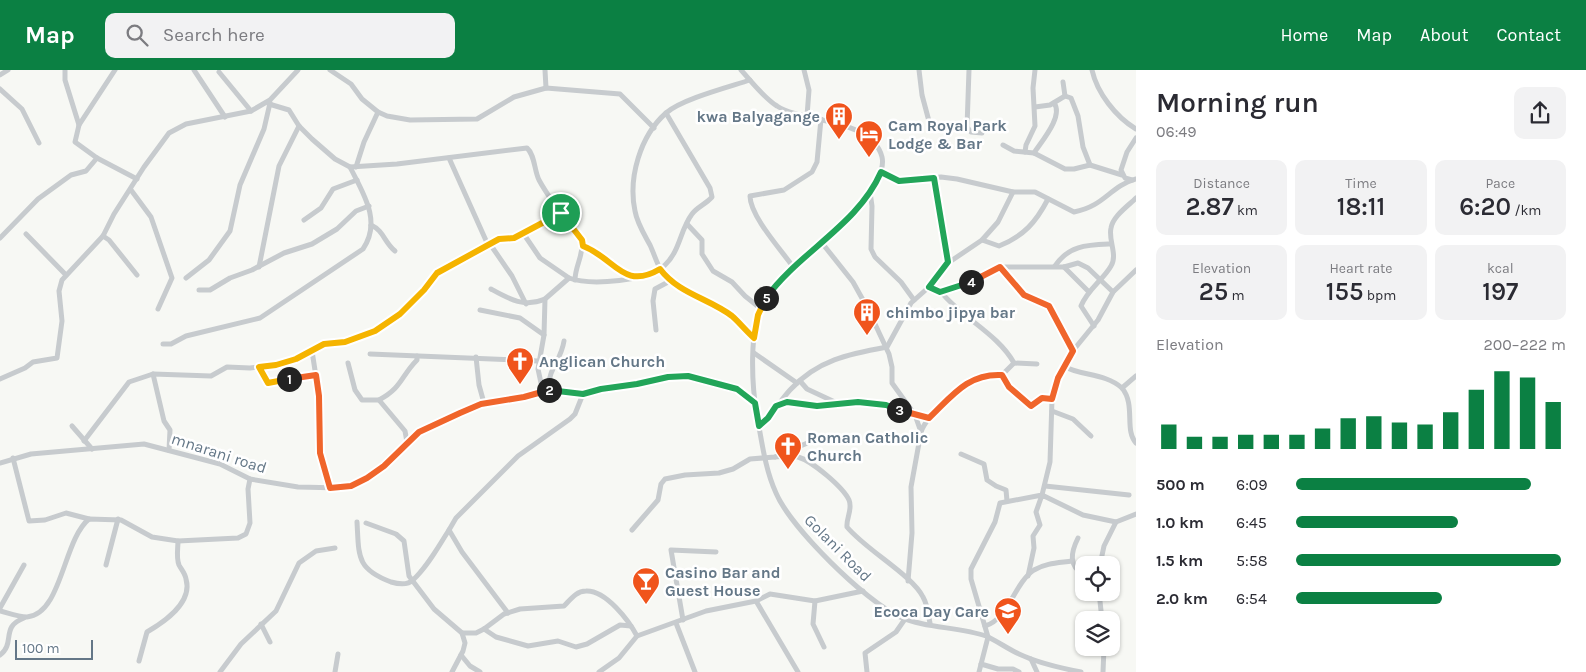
<!DOCTYPE html>
<html lang="en">
<head>
<meta charset="utf-8">
<style>
  :root { --surface:#fff; --page:#f2f2f3; --text:#2b2b33; --muted:#7c7c81; --accent:#0b8043 }
  body { margin:0; font-family:Karla,sans-serif; background:var(--page); color:var(--text); height:100vh; display:flex; flex-direction:column; font-size:19px; white-space:nowrap }
  * { box-sizing:border-box; margin:0 }
  p { font-size:16px; color:var(--muted) }
  .icon { flex:none; width:28px; height:28px; fill:none; stroke:currentColor; stroke-width:2; stroke-linecap:round; stroke-linejoin:round }
  .map { position:relative; flex:1; overflow:hidden }
  .side { display:flex; flex-direction:column; background:var(--surface); width:450px }
  .side>* { flex:none }
  .buttons { position:absolute; left:1075px; top:486px; display:grid; gap:10px }
  .buttons a { display:grid; place-items:center; width:45px; height:45px; border-radius:10px; background:var(--surface); box-shadow:0 1px 4px #0004; font-size:25px }
  .scale { position:absolute; left:15px; bottom:12px; width:78px; box-sizing:border-box; padding-left:5px; border:2px solid #647787; border-top:0; font-size:14px; line-height:18px; white-space:nowrap; color:#647787; -webkit-text-stroke:4px #fff; paint-order:stroke }
  .pin { position:absolute; display:grid; place-items:center; width:42px; height:42px; color:#fff; margin:-21px; border:2px solid #fff; border-radius:50%; box-shadow:0 1px 5px #0007 }
  .km { position:absolute; width:25px; height:25px; margin:-12px; border-radius:50%; background:#222; color:#fff; font-size:14px; line-height:25px; text-align:center }
  .round { display:grid; place-items:center; flex:none; width:52px; height:52px; border-radius:10px; background:var(--page) }
  .head { display:flex; align-items:center; justify-content:space-between; height:85px; padding:0 20px }
  h1 { font-size:28px; font-weight:600; line-height:38px }
  .figures { display:grid; grid-template-columns:repeat(3,1fr); gap:8px; height:85px; padding:5px 20px }
  .figures div { display:grid; align-content:center; border-radius:10px; background:var(--page); text-align:center }
  .figures b { font-size:25px; font-weight:600 }
  .figures small { font-size:14px; font-weight:400 }
  .figures p { font-size:14px }
  .chart { height:140px; padding:10px 20px }
  .chart p { display:flex; justify-content:space-between }
  .chart svg { width:100%; height:90px; margin-top:5px; stroke:var(--accent); stroke-width:6 }
  ul { padding:0 20px; list-style:none; font-size:16px }
  li { display:grid; grid-template-columns:80px 60px 1fr; align-items:center; height:38px }
  li i { height:12px; border-radius:6px; background:var(--accent) }
  header { display:flex; align-items:center; gap:30px; box-sizing:border-box; height:70px; padding:0 25px; background:var(--accent); color:#fff }
  header strong { font-size:24px }
  nav { display:flex; gap:28px; margin-inline-start:auto; font-size:18px }
  .search { width:350px; height:45px; background:var(--page); display:flex; align-items:center; gap:12px; box-sizing:border-box; padding:0 18px; border-radius:10px; color:var(--muted); font-size:19px }
  main { display:flex; flex:1; min-height:0 }
  .map>svg:first-child { display:block }
  .lines { fill:none; stroke-linecap:round; stroke-linejoin:round }
  .minor { stroke:#c7cbce; stroke-width:5 }
  .split-1-casing { stroke:#fff; stroke-width:10 }
  .split-2-casing { stroke:#fff; stroke-width:10 }
  .split-3-casing { stroke:#fff; stroke-width:10 }
  .split-4-casing { stroke:#fff; stroke-width:10 }
  .split-5-casing { stroke:#fff; stroke-width:10 }
  .split-6-casing { stroke:#fff; stroke-width:10 }
  .split-1 { stroke:#f5b400; stroke-width:6 }
  .split-2 { stroke:#f0652b; stroke-width:6 }
  .split-3 { stroke:#22a559; stroke-width:6 }
  .split-4 { stroke:#f0652b; stroke-width:6 }
  .split-5 { stroke:#22a559; stroke-width:6 }
  .split-6 { stroke:#f5b400; stroke-width:6 }
  .labels { text-anchor:middle; dominant-baseline:central; stroke-width:5; stroke-linejoin:round; paint-order:stroke }
  .poi-label { font-size:16px; font-weight:bold; fill:#647787; stroke:#fff; text-anchor:start }
  .street-label { font-size:16px; fill:#647787; stroke:#fff }
</style>
</head>
<body>
<header>
<strong>Map</strong>
<div class="search"><svg class="icon" aria-label="search" viewBox="0 0 24 24"><circle cx="10" cy="10" r="6"/><path d="M15 15l6 6"/></svg>Search here</div>
<nav><a>Home</a><a>Map</a><a>About</a><a>Contact</a></nav>
</header>
<main>
<div class="map">
<svg width="1136" height="602" viewBox="0 0 1136 602">
  <rect width="100%" height="100%" fill="#f7f8f4"/>
  <g class="lines">
    <!-- minor -->
    <g class="minor">
      <polyline points="65,0 65,10 79,55 75,72 97,88 137,109"/>
      <polyline points="194,0 225,47"/>
      <polyline points="330,0 351,14 362,29 378,42 387,46 410,50 477,49 514,27 546,18 620,24 654,58"/>
      <polyline points="545,0 546,18"/>
      <path d="M741,0C752,12 764,28 777,36C803,53 872,48 882,87C891,126 784,197 764,232C748,258 752,317 757,346C762,372 765,399 776,423C791,458 865,531 900,547C924,558 960,557 986,566C997,571 1008,579 1019,584C1038,593 1060,598 1081,602"/>
      <polyline points="804,0 809,20 807,46"/>
      <polyline points="919,0 922,25 930,55"/>
      <polyline points="969,0 967,57 971,62 982,63"/>
      <path d="M1092,0C1097,23 1116,47 1136,59"/>
      <polyline points="219,2 251,41"/>
      <polyline points="0,5 8,0"/>
      <path d="M750,10C729,17 682,29 666,43C640,66 628,108 635,141C637,153 644,164 650,175C656,188 659,202 670,212C688,228 715,231 732,247C740,253 746,261 754,267"/>
      <polyline points="1063,12 1065,26"/>
      <polyline points="0,19 22,39 39,73"/>
      <path d="M269,34L289,40L299,56L312,69L335,89L350,97L397,94L527,78C535,85 534,100 539,110C551,132 567,151 582,171C584,184 575,196 575,210"/>
      <polyline points="1035,37 1050,35 1065,26 1071,28 1078,46 1083,77 1090,95"/>
      <polyline points="79,55 115,0"/>
      <polyline points="1003,75 1014,81 1034,83 1065,99 1074,99 1090,95 1122,105"/>
      <polyline points="1025,82 1026,75 1035,56 1033,18 1035,0"/>
      <path d="M1034,83C1041,72 1064,46 1054,33"/>
      <polyline points="449,88 488,175"/>
      <polyline points="356,97 364,72 378,42"/>
      <path d="M881,102L899,111L941,107L957,109L1013,122H1035L1074,142C1105,136 1110,116 1136,109"/>
      <polyline points="934,108 948,193"/>
      <polyline points="1132,110 1125,108 1121,100 1127,82 1136,68"/>
      <polyline points="131,120 151,147 172,208 158,239"/>
      <polyline points="870,122 872,136 871,179 875,187 901,212 914,230"/>
      <polyline points="304,150 321,138 333,119 357,110"/>
      <polyline points="687,154 702,170 702,184 713,201 732,212 745,226 760,238"/>
      <path d="M371,155C384,161 384,172 395,181"/>
      <polyline points="523,163 540,188 569,208"/>
      <polyline points="26,164 66,205"/>
      <polyline points="103,166 109,170 137,205"/>
      <polyline points="0,168 38,129 71,105 86,101 97,88"/>
      <path d="M982,170L999,176C1024,166 1036,152 1048,129"/>
      <polyline points="822,173 853,212 868,239 889,284 892,297 892,313 915,345 921,362 911,417 912,463 908,511"/>
      <polyline points="490,174 512,206 526,234"/>
      <path d="M583,176C605,184 612,199 631,207"/>
      <path d="M1055,196C1069,175 1087,175 1111,174"/>
      <polyline points="259,197 279,96 299,56"/>
      <polyline points="1064,197 1089,222"/>
      <path d="M794,198C782,181 750,146 750,126L784,120L812,102L817,92L821,49"/>
      <polyline points="1002,198 1024,225 1049,236 1073,281"/>
      <polyline points="186,208 209,190 230,161 240,115 264,59 270,33"/>
      <polyline points="929,217 941,222 953,220 996,197 1064,197 1078,193 1088,198 1113,222"/>
      <path d="M491,219C509,229 524,238 545,229"/>
      <polyline points="199,220 210,220 230,208 252,200 284,183 312,174 337,159 356,141 369,136"/>
      <path d="M941,222C962,248 998,264 1014,293L1037,294"/>
      <polyline points="480,240 520,248 544,265"/>
      <path d="M1094,256L1081,236C1088,219 1103,210 1111,196C1118,185 1108,170 1111,158C1113,146 1128,136 1136,128"/>
      <polyline points="656,260 653,231 655,219 670,211"/>
      <path d="M163,274H171L186,266L260,248L363,179C382,151 363,123 350,97"/>
      <polyline points="312,281 319,326 320,383 330,418"/>
      <polyline points="754,283 797,313"/>
      <polyline points="370,284 538,291"/>
      <polyline points="476,287 479,315 484,333"/>
      <polyline points="348,293 355,320 362,330 379,330 405,361 407,372"/>
      <path d="M1063,296C1081,306 1105,303 1122,318C1136,335 1124,360 1136,373"/>
      <polyline points="259,297 270,313 316,305"/>
      <polyline points="153,304 164,351 170,360 169,380"/>
      <polyline points="1002,305 1009,317 1031,336 1042,328 1052,329"/>
      <polyline points="0,309 25,298 33,292 57,288 62,251 59,221 62,210 103,166 114,144 144,97 169,63 186,54 251,41 270,30 298,0"/>
      <polyline points="800,311 807,319 837,333 886,335 921,347 929,348"/>
      <polyline points="1122,318 1136,306"/>
      <path d="M548,319C549,297 561,291 564,271"/>
      <path d="M546,320L541,313L538,299L544,265L545,229L569,208C591,216 649,211 665,195C680,181 680,160 692,144C697,137 706,134 712,127L710,118L666,43"/>
      <path d="M379,330C402,318 401,306 417,290V286"/>
      <path d="M776,336C797,329 816,337 837,333"/>
      <polyline points="1052,341 1073,349 1091,366"/>
      <path d="M759,355C772,346 779,332 790,320C817,290 849,284 887,277L911,233L929,217L948,193L982,170L998,152L1013,122"/>
      <polyline points="72,356 92,379"/>
      <path d="M921,362C925,348 961,313 975,308C984,305 993,304 1002,305L1014,293"/>
      <polyline points="84,371 129,312 153,304 211,306 227,297 250,298 276,295 296,289 324,274 340,273 375,261 400,244 424,220 437,203 499,169 514,168 561,143"/>
      <polyline points="961,384 984,394 987,410 996,416 1006,420 1007,431"/>
      <path d="M775,387C782,387 791,385 798,387C812,391 843,417 849,430C853,439 846,448 847,457C866,480 912,505 923,527C928,536 928,544 930,553"/>
      <polyline points="13,388 29,451 45,450 66,443 89,449"/>
      <polyline points="0,393 31,384 144,374 220,394 250,409 298,417 341,418 367,408 384,396 419,362 460,343 481,333 524,327 546,320 583,324 601,319 637,314 669,307 688,306 737,319 755,333"/>
      <polyline points="1045,416 1129,425"/>
      <path d="M357,452C359,486 356,499 391,512C398,514 408,515 413,510C428,496 438,477 449,460"/>
      <polyline points="366,453 396,464 404,471 409,506 434,539 462,563 465,573 463,581 452,602"/>
      <polyline points="632,460 658,430 661,414 665,409 685,405 719,403 733,399 750,389 775,387 812,371"/>
      <path d="M1078,468C1071,482 1068,496 1084,505"/>
      <polyline points="106,495 118,449"/>
      <polyline points="1100,495 1104,476 1116,452 1136,444"/>
      <polyline points="1028,506 1034,478 1033,466 1040,455 1036,442 1042,425 1083,445 1116,452"/>
      <polyline points="1099,522 1102,550"/>
      <polyline points="756,531 798,602"/>
      <polyline points="815,531 813,554 824,577"/>
      <polyline points="0,538 24,495"/>
      <path d="M0,541C8,543 18,547 27,547C62,544 63,470 89,449L121,450L152,467L178,471L238,468L246,464L250,453L248,419L250,409"/>
      <polyline points="508,543 462,482 449,460 456,448 518,386 570,349 575,344 583,324"/>
      <polyline points="683,550 671,480 716,482"/>
      <polyline points="676,553 695,602"/>
      <polyline points="261,554 270,572"/>
      <path d="M985,556C1009,549 1014,513 1034,500C1046,493 1058,493 1072,491"/>
      <polyline points="484,559 496,567 528,576 558,571 576,577 587,574 620,555 631,556"/>
      <path d="M462,563H476L484,559L504,544L520,539L564,536C570,530 576,521 586,521C606,520 629,551 637,566"/>
      <path d="M0,585C16,573 0,557 24,548"/>
      <polyline points="461,585 470,596 480,602"/>
      <polyline points="1031,589 1037,602"/>
      <path d="M139,591L147,562C164,552 193,533 186,509C185,503 181,499 179,495C176,488 178,478 178,471"/>
      <polyline points="981,594 998,599 1013,599 1019,602"/>
      <polyline points="220,602 241,574 276,541 299,493 316,481 335,478"/>
      <polyline points="335,602 338,584"/>
      <polyline points="599,602 619,588 637,566 706,541 756,531 770,524 815,531 863,521"/>
      <polyline points="867,602 865,583 896,562 905,549"/>
      <polyline points="979,602 988,567 971,509 971,499 995,452 1000,433 1042,425 1050,392 1052,329 1058,308 1067,288 1098,250 1113,222 1136,200"/>
      <polyline points="1103,602 1104,578"/>
    </g>
  </g>
  <g class="lines">
    <!-- split-1 casing -->
    <g class="split-1-casing">
      <polyline id="split-1" points="289,309 268,313 259,297 276,295 296,289 324,274 345,272 375,261 400,244 424,220 437,203 499,169 514,168 561,143"/>
    </g>
    <!-- split-2 casing -->
    <g class="split-2-casing">
      <polyline id="split-2" points="289,309 316,305 319,326 320,383 330,418 351,416 367,408 384,396 419,362 460,343 481,334 524,327 549,320"/>
    </g>
    <!-- split-3 casing -->
    <g class="split-3-casing">
      <polyline id="split-3" points="549,320 583,324 601,319 637,314 668,307 688,306 737,319 755,333 759,356 768,348 776,336 787,332 817,336 858,332 886,335 899,340"/>
    </g>
    <!-- split-4 casing -->
    <g class="split-4-casing">
      <path id="split-4" d="M899,340L929,348C952,326 968,303 1002,305L1009,317L1031,336L1042,328L1052,329L1058,308L1073,281L1049,236L1024,225L1000,197L971,212"/>
    </g>
    <!-- split-5 casing -->
    <g class="split-5-casing">
      <path id="split-5" d="M766,228C799,182 858,155 881,102L899,111L934,108L948,192L929,217L940,222L971,212"/>
    </g>
    <!-- split-6 casing -->
    <g class="split-6-casing">
      <path id="split-6" d="M561,143L582,170L583,176C615,188 623,221 660,199C679,224 708,228 732,246C739,252 746,261 754,268L758,245L766,228"/>
    </g>
    <!-- split-1 -->
    <use href="#split-1" class="split-1"/>
    <!-- split-2 -->
    <use href="#split-2" class="split-2"/>
    <!-- split-3 -->
    <use href="#split-3" class="split-3"/>
    <!-- split-4 -->
    <use href="#split-4" class="split-4"/>
    <!-- split-5 -->
    <use href="#split-5" class="split-5"/>
    <!-- split-6 -->
    <use href="#split-6" class="split-6"/>
  </g>
  <!-- icons -->
  <defs>
    <g id="building-pin" transform="scale(1.4375)"><path d="M0 17L-7.5 6A9.5 9.5 0 1 1 7.5 6Z" fill="#f0541c" stroke="#fff"/><path d="M-4-6H4V6H1V3H-1V6H-4ZM-2.5-4.3h1.7v1.8h-1.7ZM.8-4.3h1.7v1.8H.8ZM-2.5-1h1.7V.8h-1.7ZM.8-1h1.7V.8H.8Z" fill="#fff"/></g>
    <g id="hotel-pin" transform="scale(1.4375)"><path d="M0 17L-7.5 6A9.5 9.5 0 1 1 7.5 6Z" fill="#f0541c" stroke="#fff"/><path d="M-6-4.5h1.5V1H6V5H4.5V3h-9V5H-6ZM-4 0a1.8 1.8 0 1 1 3.6 0ZM.5 0V-2.5h3Q6-2.5 6 0Z" fill="#fff"/></g>
    <g id="church-pin" transform="scale(1.4375)"><path d="M0 17L-7.5 6A9.5 9.5 0 1 1 7.5 6Z" fill="#f0541c" stroke="#fff"/><path d="M-1.2-6h2.4v3.5h3.3v2.4h-3.3V6h-2.4V-.1h-3.3v-2.4h3.3Z" fill="#fff"/></g>
    <g id="bar-pin" transform="scale(1.4375)"><path d="M0 17L-7.5 6A9.5 9.5 0 1 1 7.5 6Z" fill="#f0541c" stroke="#fff"/><path d="M-6-5H6L.8 .8V4.5H3.5V6h-7V4.5H-.8V.8Z" fill="#fff"/></g>
    <g id="school-pin" transform="scale(1.4375)"><path d="M0 17L-7.5 6A9.5 9.5 0 1 1 7.5 6Z" fill="#f0541c" stroke="#fff"/><path d="M0-5L7-2L0 1L-7-2ZM-4 1L0 2.5L4 1V4Q0 6-4 4Z" fill="#fff"/></g>
  </defs>
  <g fill-rule="evenodd">
    <use href="#building-pin" x="839" y="46"/>
    <use href="#hotel-pin" x="869" y="64"/>
    <use href="#building-pin" x="867" y="242"/>
    <use href="#church-pin" x="520" y="291"/>
    <use href="#church-pin" x="788" y="376"/>
    <use href="#bar-pin" x="646" y="511"/>
    <use href="#school-pin" x="1008" y="541"/>
  </g>
  <g class="labels">
    <!-- poi labels -->
    <g class="poi-label">
      <text x="820" y="46" text-anchor="end">kwa Balyagange</text>
      <text x="888" y="55">Cam Royal Park<tspan x="888" dy="18">Lodge &amp; Bar</tspan></text>
      <text x="886" y="242">chimbo jipya bar</text>
      <text x="539" y="291">Anglican Church</text>
      <text x="807" y="367">Roman Catholic<tspan x="807" dy="18">Church</tspan></text>
      <text x="665" y="502">Casino Bar and<tspan x="665" dy="18">Guest House</tspan></text>
      <text x="989" y="541" text-anchor="end">Ecoca Day Care</text>
    </g>
    <!-- street labels -->
    <g class="street-label">
      <text transform="translate(219 383) rotate(18)">mnarani road</text>
      <text transform="translate(838 478) rotate(45)">Golani Road</text>
    </g>
  </g>
</svg>
<div class="buttons">
<a><svg class="icon" aria-label="locate" viewBox="0 0 24 24"><circle cx="12" cy="12" r="6"/><path d="M12 2v4M12 18v4M2 12h4M18 12h4"/></svg></a>
<a><svg class="icon" aria-label="layers" viewBox="0 0 24 24"><path d="M12 4l9 5-9 5-9-5zM3 14l9 5 9-5"/></svg></a>
</div>
<div class="scale">100 m</div>
<div class="pin" style="left:561px;top:143px;background:#1e9e55"><svg class="icon" aria-label="arrive" viewBox="0 0 24 24"><path d="M6 21V4h12l-3 4 3 4H6"/></svg></div>
<b class="km" style="left:289px;top:309px">1</b>
<b class="km" style="left:549px;top:320px">2</b>
<b class="km" style="left:899px;top:340px">3</b>
<b class="km" style="left:971px;top:212px">4</b>
<b class="km" style="left:766px;top:228px">5</b>
</div>
<section class="side">
<div class="head"><div><h1>Morning run</h1><p>06:49</p></div><a class="round"><svg class="icon" aria-label="share" viewBox="0 0 24 24"><path d="M12 15V3M7 8l5-5 5 5M5 13v7h14v-7"/></svg></a></div>
<div class="figures">
<div><p>Distance</p><b>2.87<small> km</small></b></div>
<div><p>Time</p><b>18:11</b></div>
<div><p>Pace</p><b>6:20<small> /km</small></b></div>
</div>
<div class="figures">
<div><p>Elevation</p><b>25<small> m</small></b></div>
<div><p>Heart rate</p><b>155<small> bpm</small></b></div>
<div><p>kcal</p><b>197</b></div>
</div>
<div class="chart"><p><span>Elevation</span>200–222 m</p>
<svg viewBox="0 0 160 44" preserveAspectRatio="none"><path d="M5 44V32M15 44V38M25 44V38M35 44V37M45 44V37M55 44V37M65 44V34M75 44V29M85 44V28M95 44V31M105 44V32M115 44V26M125 44V15M135 44V6M145 44V9M155 44V21"/></svg>
</div>
<ul>
<li><b>500 m</b>6:09<i style="width:87%"></i></li>
<li><b>1.0 km</b>6:45<i style="width:60%"></i></li>
<li><b>1.5 km</b>5:58<i style="width:98%"></i></li>
<li><b>2.0 km</b>6:54<i style="width:54%"></i></li>
</ul>
</section>
</main>
</body>
</html>
